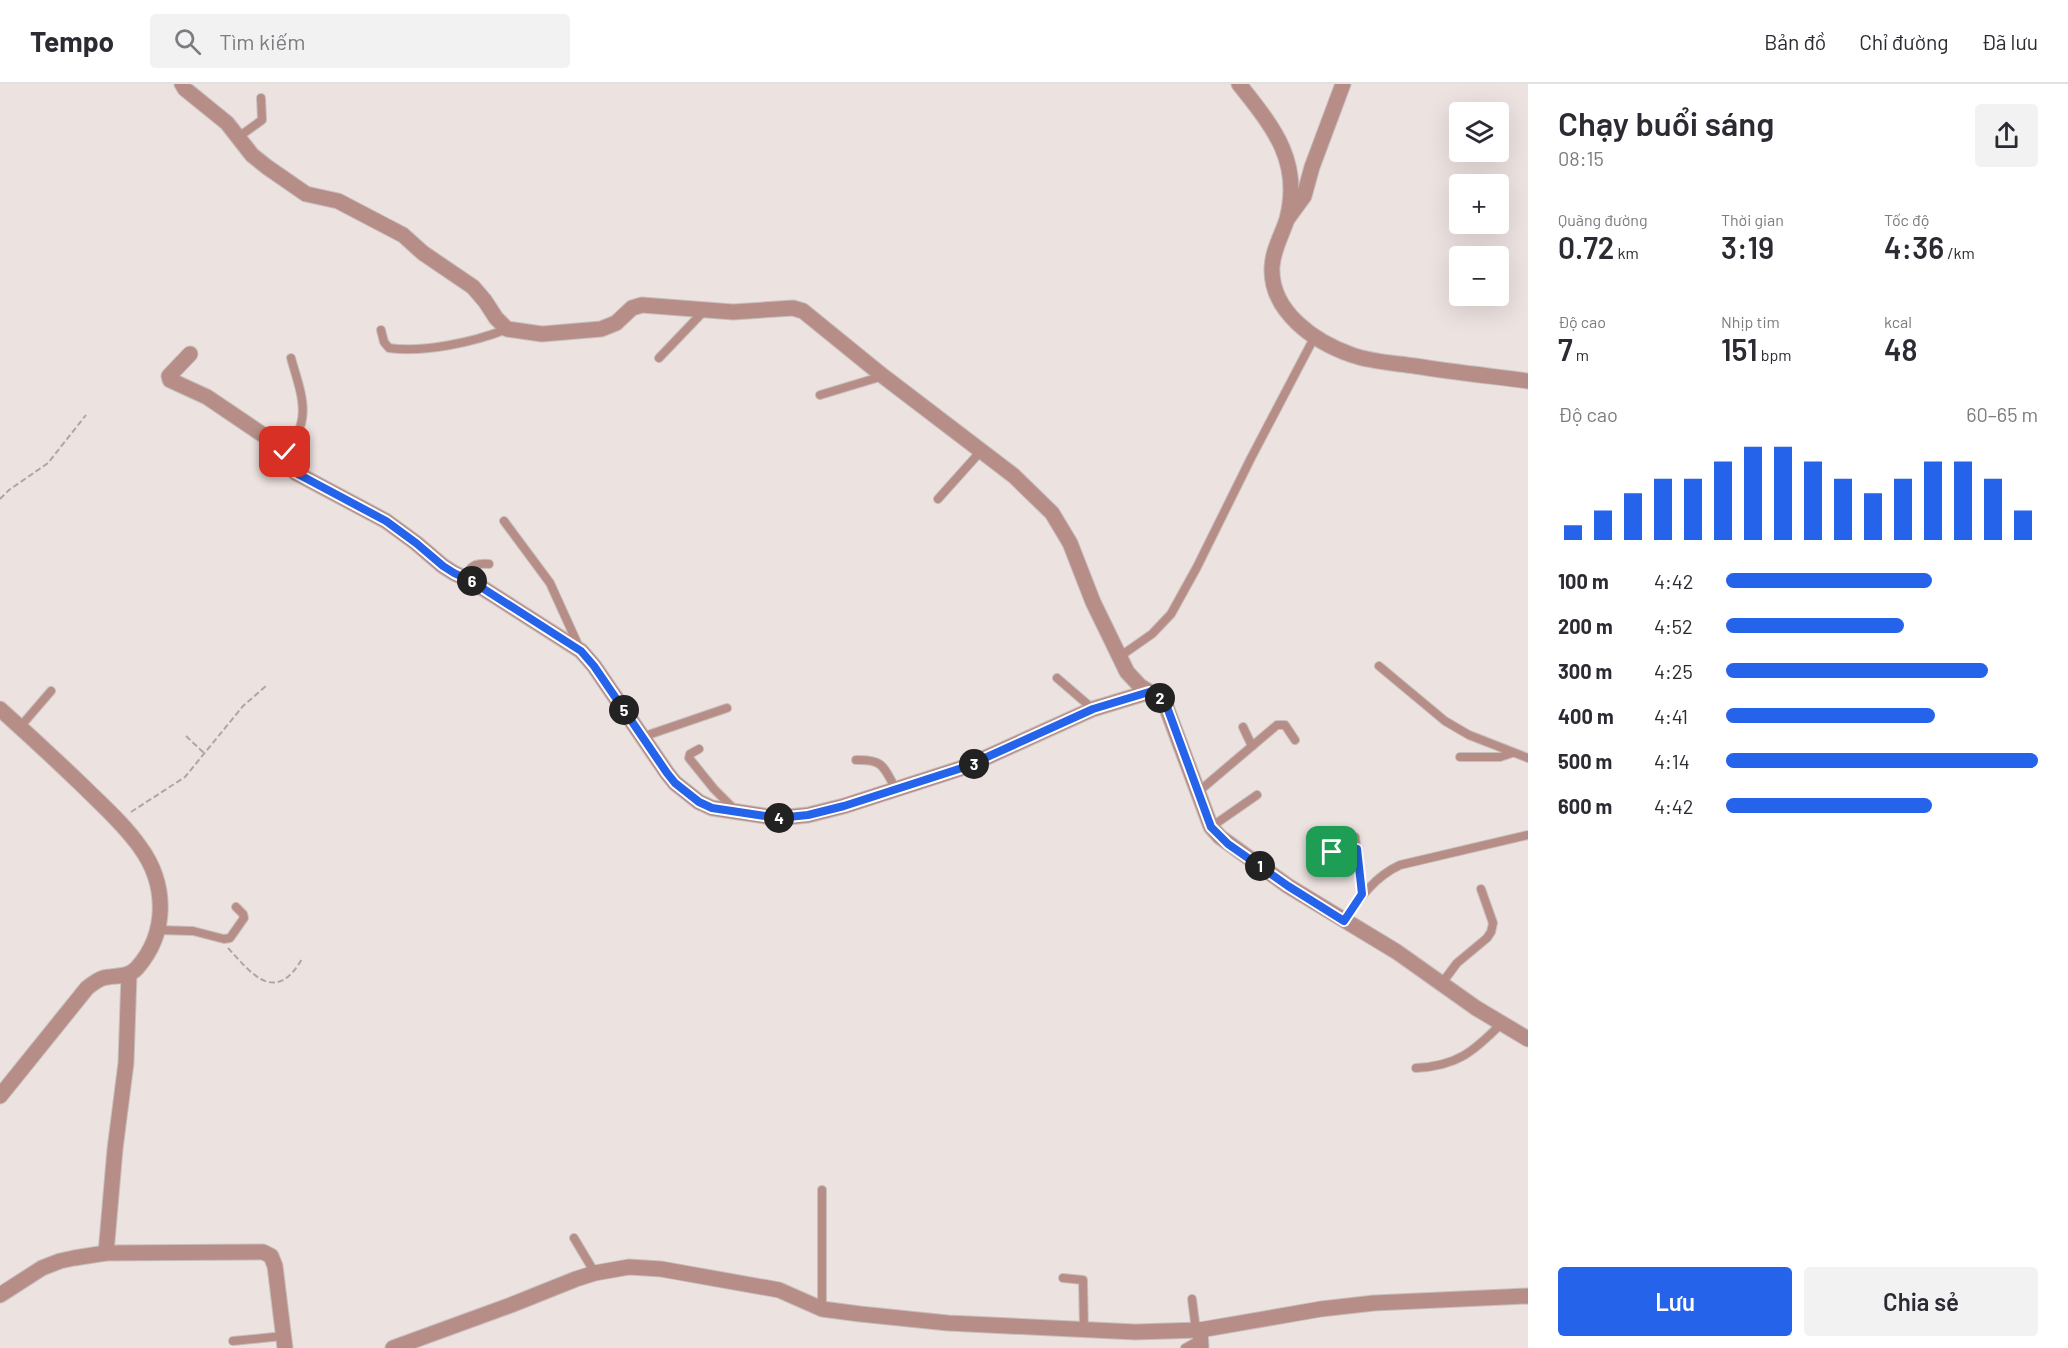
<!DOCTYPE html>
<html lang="vi">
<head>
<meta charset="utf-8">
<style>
  :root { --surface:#fff; --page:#f2f2f3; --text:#2b2b33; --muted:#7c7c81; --line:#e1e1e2; --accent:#2563eb }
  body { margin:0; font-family:Barlow,sans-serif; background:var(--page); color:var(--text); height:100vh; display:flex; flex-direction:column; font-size:22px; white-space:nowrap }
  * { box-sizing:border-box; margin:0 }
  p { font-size:20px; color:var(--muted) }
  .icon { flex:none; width:33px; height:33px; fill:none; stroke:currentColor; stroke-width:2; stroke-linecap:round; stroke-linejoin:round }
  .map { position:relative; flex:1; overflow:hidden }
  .sheet { display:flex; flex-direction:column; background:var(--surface); width:540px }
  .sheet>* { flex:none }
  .buttons { position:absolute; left:1449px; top:18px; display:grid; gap:12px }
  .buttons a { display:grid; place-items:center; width:60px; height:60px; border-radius:6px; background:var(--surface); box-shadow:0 6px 24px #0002; font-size:30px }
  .pin { position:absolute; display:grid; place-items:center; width:51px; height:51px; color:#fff; margin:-26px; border-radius:12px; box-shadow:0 3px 9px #0006 }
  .km { position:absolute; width:30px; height:30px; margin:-15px; border-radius:50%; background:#222; color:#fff; font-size:16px; line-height:30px; text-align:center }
  .round { display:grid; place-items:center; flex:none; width:63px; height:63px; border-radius:6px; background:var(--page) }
  .head { display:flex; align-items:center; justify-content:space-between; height:102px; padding:0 30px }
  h1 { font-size:33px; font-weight:600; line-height:45px }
  .stats { display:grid; grid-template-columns:repeat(3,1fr); gap:9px; height:102px; padding:6px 30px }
  .stats div { display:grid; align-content:center }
  .stats b { font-size:30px; font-weight:600 }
  .stats small { font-size:16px; font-weight:400 }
  .stats p { font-size:16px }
  .chart { height:168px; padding:12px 30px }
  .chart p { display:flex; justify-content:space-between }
  .chart svg { width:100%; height:108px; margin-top:6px; stroke:var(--accent); stroke-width:6 }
  .cta { display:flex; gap:12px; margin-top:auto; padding:12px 30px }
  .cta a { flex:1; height:69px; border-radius:6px; background:var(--accent); color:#fff; font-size:24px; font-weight:600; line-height:69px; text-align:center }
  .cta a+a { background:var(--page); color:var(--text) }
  ul { padding:0 30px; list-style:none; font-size:20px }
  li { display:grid; grid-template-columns:96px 72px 1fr; align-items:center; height:45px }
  li i { height:15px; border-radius:8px; background:var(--accent) }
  header { display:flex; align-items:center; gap:36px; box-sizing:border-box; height:84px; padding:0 30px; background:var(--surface); border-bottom:2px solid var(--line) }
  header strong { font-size:28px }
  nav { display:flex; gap:33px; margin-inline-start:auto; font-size:21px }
  .search { width:420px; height:54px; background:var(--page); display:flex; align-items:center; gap:15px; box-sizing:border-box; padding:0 21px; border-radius:6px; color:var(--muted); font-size:22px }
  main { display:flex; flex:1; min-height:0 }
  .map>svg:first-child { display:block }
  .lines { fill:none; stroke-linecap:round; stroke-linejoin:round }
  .service-casing { stroke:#c8bfbd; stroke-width:10 }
  .minor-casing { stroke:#c8bfbd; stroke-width:17 }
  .path { stroke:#aea6a5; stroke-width:2; stroke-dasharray:6 3; stroke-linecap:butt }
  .service { stroke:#b78e87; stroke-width:8 }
  .minor { stroke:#b78e87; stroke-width:15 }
  .route-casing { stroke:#fff; stroke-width:12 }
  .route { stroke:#2563eb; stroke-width:8 }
</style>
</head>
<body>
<header>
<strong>Tempo</strong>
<div class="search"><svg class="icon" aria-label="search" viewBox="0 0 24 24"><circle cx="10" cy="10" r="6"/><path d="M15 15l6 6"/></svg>Tìm kiếm</div>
<nav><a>Bản đồ</a><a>Chỉ đường</a><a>Đã lưu</a></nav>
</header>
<main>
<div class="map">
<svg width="1528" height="1264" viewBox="0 0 1528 1264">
  <rect width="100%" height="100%" fill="#ece2e0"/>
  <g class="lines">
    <!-- service casing -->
    <g class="service-casing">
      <g id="service">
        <polyline points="237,54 262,36 261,14"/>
        <path d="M381,246L384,258L389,264C424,269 474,258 507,245"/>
        <polyline points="659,274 704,227"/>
        <polyline points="820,311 883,292"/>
        <path d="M285,368C314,336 301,310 291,274"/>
        <polyline points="938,415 981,367"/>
        <polyline points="504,437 550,499 579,563"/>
        <path d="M464,493C471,482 474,479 489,480"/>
        <polyline points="1119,573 1152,550 1171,530 1197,483 1251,374 1315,252"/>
        <polyline points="1379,582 1445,637 1469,651 1528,674"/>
        <polyline points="1057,594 1093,625"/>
        <polyline points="20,643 51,607"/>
        <polyline points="1243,643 1252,662"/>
        <polyline points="642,653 727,624"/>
        <polyline points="699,665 690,670 689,674 714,705 734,725"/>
        <polyline points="1460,673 1500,673 1512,669"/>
        <path d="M856,676C884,675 883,683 896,705"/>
        <polyline points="1198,708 1277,641 1285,641 1295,656"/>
        <polyline points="1211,743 1257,711"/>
        <polyline points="1355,753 1362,810"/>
        <polyline points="1332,768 1357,765"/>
        <path d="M1344,837C1360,814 1374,793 1400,781L1528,751"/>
        <polyline points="158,846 193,847 224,855 230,854 244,834 243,830 236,823"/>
        <polyline points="1442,899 1457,879 1487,854 1491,848 1493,839 1481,805"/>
        <path d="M1416,984C1457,982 1473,968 1501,940"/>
        <polyline points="822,1106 822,1225"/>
        <polyline points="574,1154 595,1189"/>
        <polyline points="1063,1194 1083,1196 1084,1246"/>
        <polyline points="1192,1215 1196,1246"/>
        <polyline points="233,1257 283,1252"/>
        <polyline points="1185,1264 1201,1255"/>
      </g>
    </g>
    <!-- minor casing -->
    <g class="minor-casing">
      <g id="minor">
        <polyline points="182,0 185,5 227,39 252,71 267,83 306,110 338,117 403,151 423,169 473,203 485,217 496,234 507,245 542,250 601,245 616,239 632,224 642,221 733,228 793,224 803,227 883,292 1014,392 1052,429 1070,459 1093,518 1127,588 1140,602 1164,617 1211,743 1220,753 1288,802 1397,868 1476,924 1528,955"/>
        <path d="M1239,0C1273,43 1302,77 1287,135C1282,151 1273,165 1272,183C1270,228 1315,258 1352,271C1372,278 1394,279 1415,282C1453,288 1490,292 1528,297"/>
        <polyline points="1288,134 1304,112 1312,83 1343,0"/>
        <path d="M190,270L169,292L170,296L207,313L278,361C288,371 285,381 296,389L386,437L416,459L443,482L454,489L473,498L581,567L594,582L667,689L675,699L699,718L712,724L778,734L808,731L844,722L965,683L1093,625L1149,608"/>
        <path d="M0,625C28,650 56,676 84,703C103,722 124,740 140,763C167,800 168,849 137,884C128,894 114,891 103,894C97,896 92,900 87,904L0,1012"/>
        <polyline points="106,1169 115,1065 126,979 129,890"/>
        <polyline points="0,1211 42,1184 60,1177 74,1174 106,1169 263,1168 271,1172 275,1182 285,1264"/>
        <polyline points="1200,1246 1201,1264"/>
        <polyline points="393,1264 511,1221 576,1195 595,1189 629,1183 661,1185 779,1206 822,1225 860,1230 948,1239 1135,1248 1200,1246 1321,1225 1374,1219 1528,1212"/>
      </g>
    </g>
    <!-- path -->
    <g class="path">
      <polyline points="0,415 9,406 48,379 86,331"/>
      <polyline points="186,652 205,670"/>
      <polyline points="131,728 185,693 243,622 266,602"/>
      <path d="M228,864C252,890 275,921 302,875"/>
    </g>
    <!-- service -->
    <use href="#service" class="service"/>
    <!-- minor -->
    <use href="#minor" class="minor"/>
  </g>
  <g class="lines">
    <!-- route casing -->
    <g class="route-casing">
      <polyline id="route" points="285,368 288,381 296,389 386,437 416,459 443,482 454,489 473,498 581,567 594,582 667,689 675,699 699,718 712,724 778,734 808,731 844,722 965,683 1093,625 1149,608 1164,617 1167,623 1211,743 1228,760 1288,802 1344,837 1362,810 1357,765 1332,768"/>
    </g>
    <!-- route -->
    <use href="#route" class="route"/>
  </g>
</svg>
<div class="buttons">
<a><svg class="icon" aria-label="layers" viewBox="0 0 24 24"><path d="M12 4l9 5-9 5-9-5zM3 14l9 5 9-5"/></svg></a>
<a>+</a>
<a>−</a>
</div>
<div class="pin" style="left:1332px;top:768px;background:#1e9e55"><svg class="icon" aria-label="arrive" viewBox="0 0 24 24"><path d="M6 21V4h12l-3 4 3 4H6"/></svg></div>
<div class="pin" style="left:285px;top:368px;background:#d93025"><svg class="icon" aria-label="check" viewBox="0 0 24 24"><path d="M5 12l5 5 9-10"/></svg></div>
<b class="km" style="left:1260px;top:782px">1</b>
<b class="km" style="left:1160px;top:614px">2</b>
<b class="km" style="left:974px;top:680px">3</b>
<b class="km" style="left:779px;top:734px">4</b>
<b class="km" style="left:624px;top:626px">5</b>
<b class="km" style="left:472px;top:497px">6</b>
</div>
<section class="sheet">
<div class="head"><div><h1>Chạy buổi sáng</h1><p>08:15</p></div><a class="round"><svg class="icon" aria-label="share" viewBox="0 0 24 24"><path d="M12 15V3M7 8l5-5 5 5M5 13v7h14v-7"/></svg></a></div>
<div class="stats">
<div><p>Quãng đường</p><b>0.72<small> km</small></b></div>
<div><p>Thời gian</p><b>3:19</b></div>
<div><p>Tốc độ</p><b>4:36<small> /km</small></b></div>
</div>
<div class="stats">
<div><p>Độ cao</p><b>7<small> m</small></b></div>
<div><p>Nhịp tim</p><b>151<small> bpm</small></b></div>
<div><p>kcal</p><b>48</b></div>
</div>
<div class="chart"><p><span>Độ cao</span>60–65 m</p>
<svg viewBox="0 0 160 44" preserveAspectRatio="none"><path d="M5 44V38M15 44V32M25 44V25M35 44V19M45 44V19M55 44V12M65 44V6M75 44V6M85 44V12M95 44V19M105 44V25M115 44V19M125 44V12M135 44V12M145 44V19M155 44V32"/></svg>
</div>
<ul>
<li><b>100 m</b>4:42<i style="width:66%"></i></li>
<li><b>200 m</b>4:52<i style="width:57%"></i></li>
<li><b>300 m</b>4:25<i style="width:84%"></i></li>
<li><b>400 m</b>4:41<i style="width:67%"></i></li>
<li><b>500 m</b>4:14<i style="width:100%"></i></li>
<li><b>600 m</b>4:42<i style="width:66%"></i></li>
</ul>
<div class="cta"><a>Lưu</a><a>Chia sẻ</a></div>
</section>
</main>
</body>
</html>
